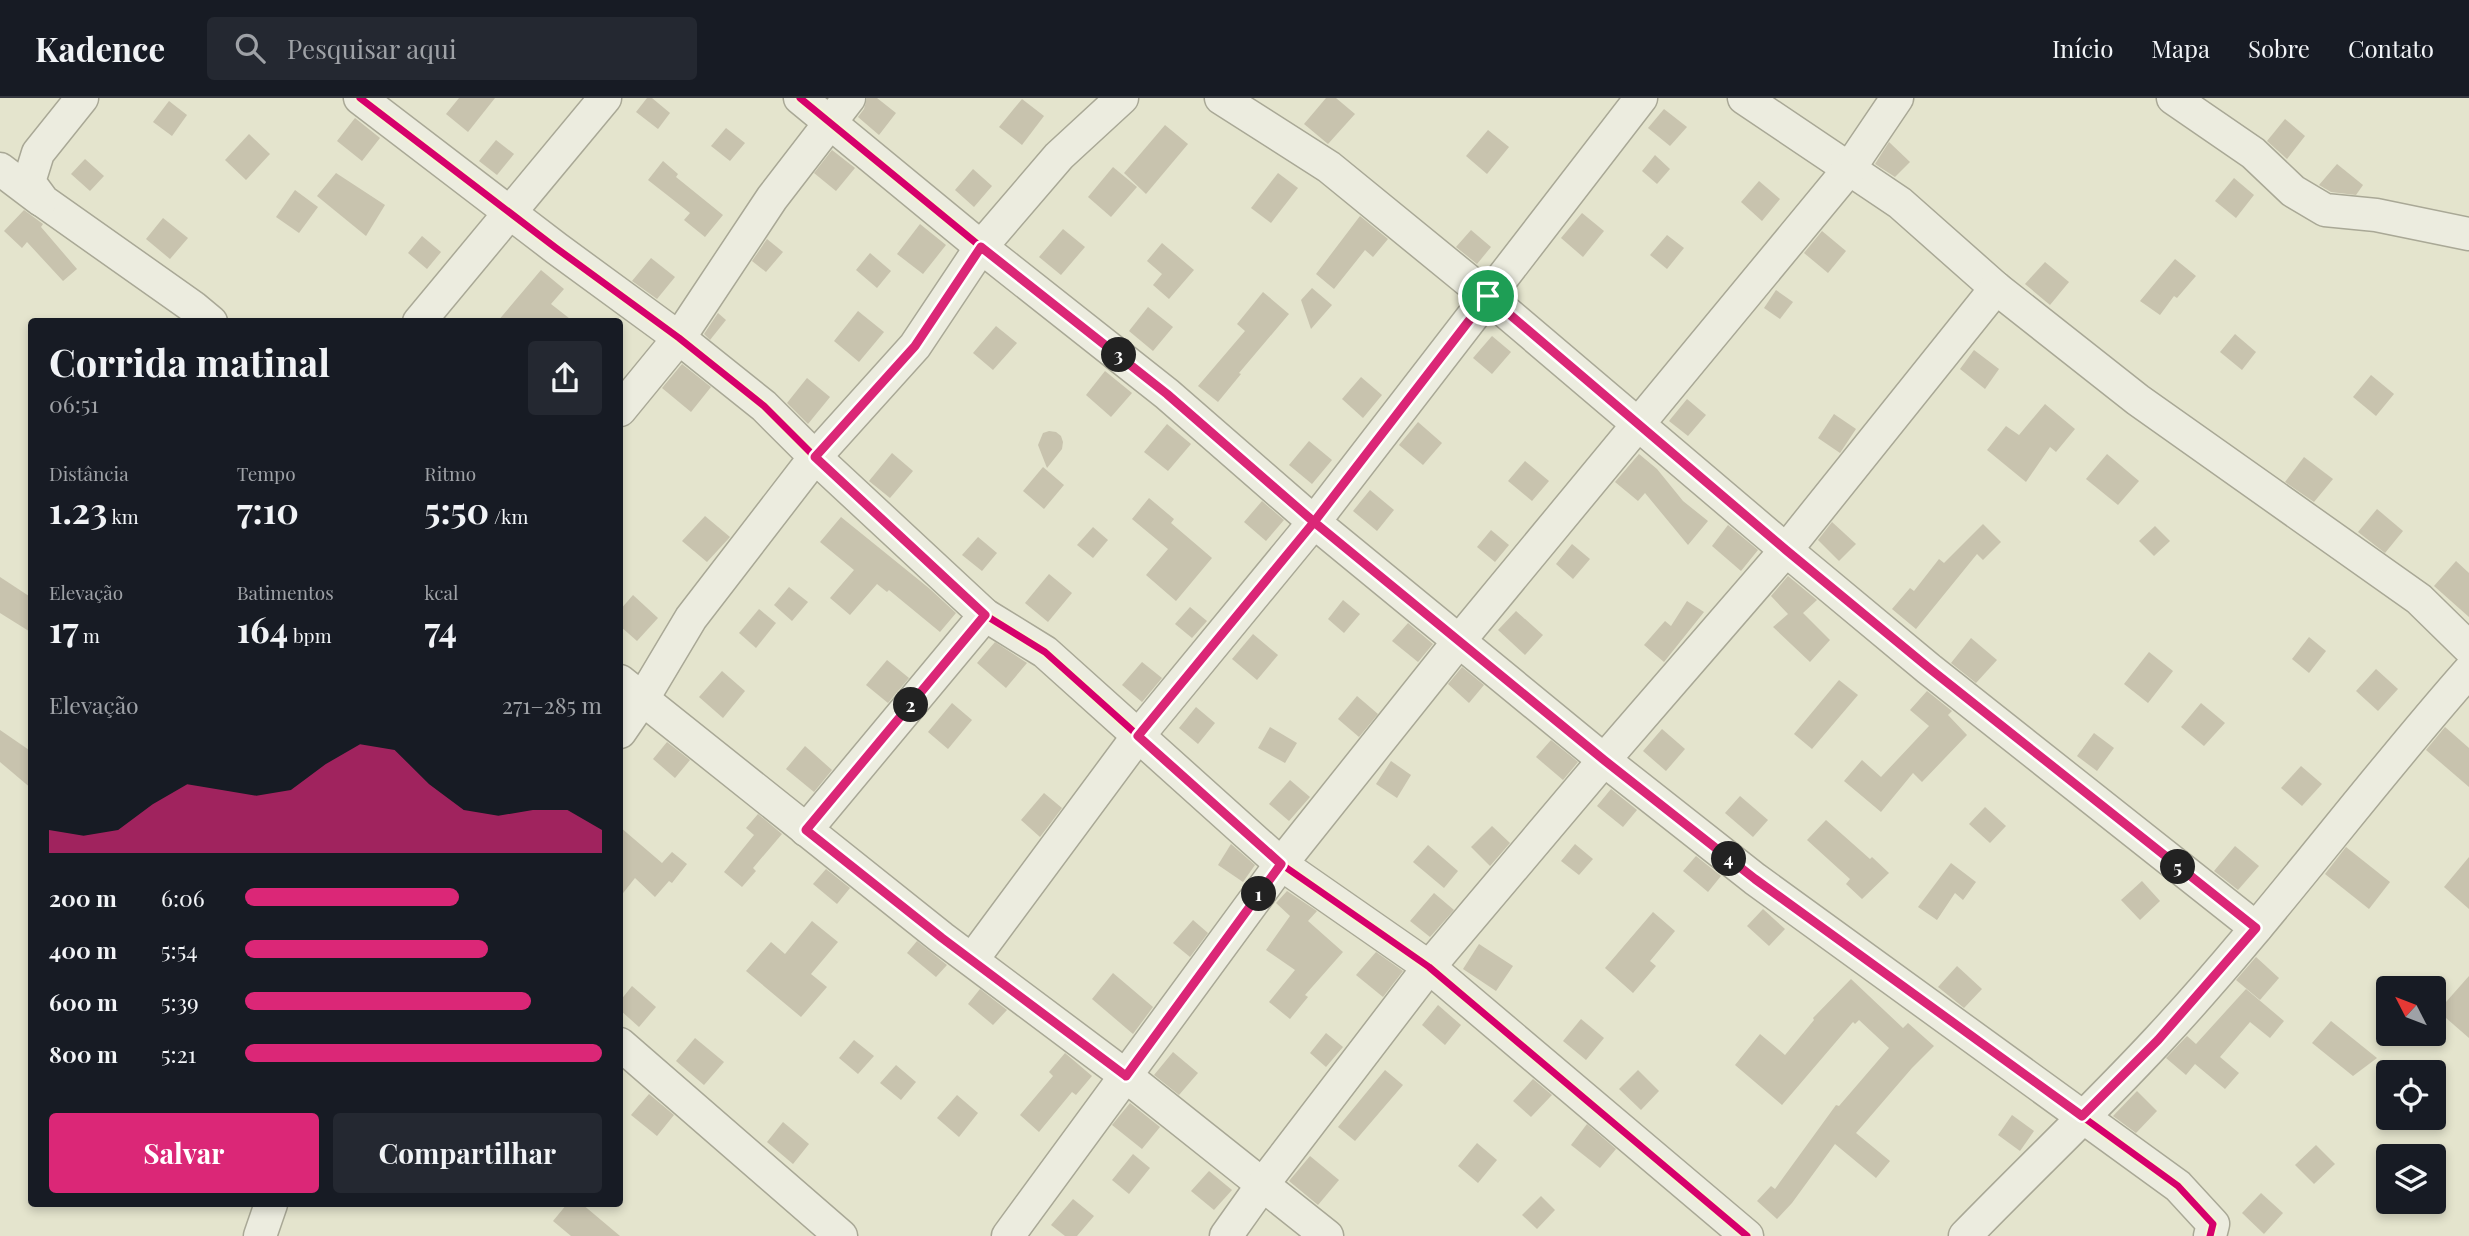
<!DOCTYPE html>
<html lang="pt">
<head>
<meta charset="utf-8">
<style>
  :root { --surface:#171b24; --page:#242831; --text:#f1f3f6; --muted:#9ea1a6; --line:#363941; --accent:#db2777 }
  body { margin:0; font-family:"Playfair Display",serif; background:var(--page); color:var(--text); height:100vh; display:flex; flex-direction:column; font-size:26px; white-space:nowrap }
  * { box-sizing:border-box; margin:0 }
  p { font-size:23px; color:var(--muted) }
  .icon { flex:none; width:38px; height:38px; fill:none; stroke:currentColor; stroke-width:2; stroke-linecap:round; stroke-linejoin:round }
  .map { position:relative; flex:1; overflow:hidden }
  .details { position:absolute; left:28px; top:220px; width:595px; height:889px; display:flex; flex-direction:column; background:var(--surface); border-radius:7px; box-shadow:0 4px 10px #0003 }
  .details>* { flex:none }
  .needle { width:46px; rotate:312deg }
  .tools { position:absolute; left:2376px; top:878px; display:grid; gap:14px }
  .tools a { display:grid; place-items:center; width:70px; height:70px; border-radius:7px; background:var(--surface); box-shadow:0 4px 10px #0003; font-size:35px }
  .pin { position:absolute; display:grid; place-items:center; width:60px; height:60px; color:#fff; margin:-30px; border:4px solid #fff; border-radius:50%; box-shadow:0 2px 7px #0007 }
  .km { position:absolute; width:35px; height:35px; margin:-18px; border-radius:50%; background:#222; color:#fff; font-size:19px; line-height:35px; text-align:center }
  .round { display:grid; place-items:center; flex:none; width:74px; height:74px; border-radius:7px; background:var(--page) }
  .head { display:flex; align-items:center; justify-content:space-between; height:119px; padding:0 21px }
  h1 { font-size:38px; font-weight:700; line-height:52px }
  .stats { display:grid; grid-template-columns:repeat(3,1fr); gap:10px; height:119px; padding:7px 21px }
  .stats div { display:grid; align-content:center }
  .stats b { font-size:35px; font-weight:700 }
  .stats small { font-size:19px; font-weight:400 }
  .stats p { font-size:19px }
  .chart { height:196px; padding:14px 21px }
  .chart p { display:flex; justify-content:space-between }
  .chart svg { width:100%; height:126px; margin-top:7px; fill:var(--accent); opacity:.7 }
  .button { display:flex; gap:14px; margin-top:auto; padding:14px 21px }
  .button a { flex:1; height:80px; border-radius:7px; background:var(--accent); color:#fff; font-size:28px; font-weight:700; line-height:80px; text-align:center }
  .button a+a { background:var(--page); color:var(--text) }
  ul { padding:0 21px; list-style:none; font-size:23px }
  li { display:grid; grid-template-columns:112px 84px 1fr; align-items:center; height:52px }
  li i { height:18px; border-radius:9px; background:var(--accent) }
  header { display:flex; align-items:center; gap:42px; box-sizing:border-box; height:98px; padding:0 35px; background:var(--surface); border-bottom:2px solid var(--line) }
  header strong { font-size:33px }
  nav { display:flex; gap:38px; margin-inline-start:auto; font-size:24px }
  .search { width:490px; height:63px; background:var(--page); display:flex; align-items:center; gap:18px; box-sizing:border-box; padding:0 24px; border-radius:7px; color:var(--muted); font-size:26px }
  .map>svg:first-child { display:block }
  .building { fill:#c8c3ae }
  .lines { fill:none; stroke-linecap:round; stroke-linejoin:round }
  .minor-casing { stroke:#a9a896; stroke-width:35 }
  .minor { stroke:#ececdf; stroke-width:32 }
  .cycleway-casing { stroke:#f5f5d3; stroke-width:11 }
  .cycleway { stroke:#d6006c; stroke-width:7 }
  .route-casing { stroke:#fff; stroke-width:14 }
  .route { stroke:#db2777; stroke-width:9 }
</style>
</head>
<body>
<header>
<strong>Kadence</strong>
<div class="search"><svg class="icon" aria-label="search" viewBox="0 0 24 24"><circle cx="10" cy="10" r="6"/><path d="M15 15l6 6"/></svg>Pesquisar aqui</div>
<nav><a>Início</a><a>Mapa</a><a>Sobre</a><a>Contato</a></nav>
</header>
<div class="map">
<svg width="2469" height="1138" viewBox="0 0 2469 1138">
  <rect width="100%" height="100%" fill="#e4e4cd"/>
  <!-- building -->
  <g class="building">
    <polygon points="459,0 495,0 468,34 446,16"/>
    <polygon points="647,0 652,0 670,15 658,31 636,14"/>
    <polygon points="867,0 877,0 896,15 879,37 858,19 864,11"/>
    <polygon points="1326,0 1336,0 1355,16 1328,46 1304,26"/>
    <polygon points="1022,1 1044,18 1022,47 999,29"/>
    <polygon points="169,3 187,17 172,38 153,24"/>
    <polygon points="1664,11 1687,29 1670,48 1648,30"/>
    <polygon points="355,20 380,40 362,63 337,43"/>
    <polygon points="2285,21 2305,38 2287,61 2267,43"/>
    <polygon points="1165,27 1188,46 1146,96 1124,75"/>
    <polygon points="726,30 745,45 730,63 711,48"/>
    <polygon points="1488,32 1509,49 1487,76 1466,58"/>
    <polygon points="249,36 270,56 246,82 225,62"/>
    <polygon points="496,42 514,56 497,77 479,63"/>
    <polygon points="1889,44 1910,64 1895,79 1875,66"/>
    <polygon points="832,52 855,70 836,93 814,75"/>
    <polygon points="1655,57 1670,71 1657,86 1642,73"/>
    <polygon points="85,61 104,78 90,93 71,76"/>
    <polygon points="663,63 678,76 676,79 723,117 705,139 684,122 690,115 648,82"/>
    <polygon points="2337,66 2363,87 2356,97 2331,94 2319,87"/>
    <polygon points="1113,69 1137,89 1111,119 1088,99"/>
    <polygon points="973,71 992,88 974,109 955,92"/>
    <polygon points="336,75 385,107 366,138 317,98"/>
    <polygon points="1278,75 1298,90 1271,125 1251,110"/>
    <polygon points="2234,80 2254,97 2236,120 2215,103"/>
    <polygon points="1759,83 1780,101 1762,123 1741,104"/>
    <polygon points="295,92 318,109 299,135 276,119"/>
    <polygon points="24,112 43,126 41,129 77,171 63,183 27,144 22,150 4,133"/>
    <polygon points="1582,115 1604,133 1583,159 1561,140"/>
    <polygon points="1360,118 1388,141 1373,159 1365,152 1334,191 1316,176"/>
    <polygon points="163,120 188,140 170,161 146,141"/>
    <polygon points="920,126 946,147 923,176 897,156"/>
    <polygon points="1063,131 1085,149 1061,177 1039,159"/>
    <polygon points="1471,132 1491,149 1477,166 1456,149"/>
    <polygon points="1822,133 1846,153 1828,175 1804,155"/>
    <polygon points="1667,137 1684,150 1667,171 1650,157"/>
    <polygon points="422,138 441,154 427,171 408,155"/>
    <polygon points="767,141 783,154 766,174 752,163"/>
    <polygon points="1162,145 1194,172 1169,201 1153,187 1162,176 1147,163"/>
    <polygon points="870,155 891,173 877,190 856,172"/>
    <polygon points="651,160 675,179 657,201 632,183"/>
    <polygon points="2175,161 2196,178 2177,200 2174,198 2160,217 2140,203"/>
    <polygon points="2045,164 2069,184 2050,207 2025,186"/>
    <polygon points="541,172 564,191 551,206 574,224 497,224"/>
    <polygon points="1312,190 1332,207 1311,231 1301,202"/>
    <polygon points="1776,192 1793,204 1780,221 1764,210"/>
    <polygon points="1263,194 1289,216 1239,275 1241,276 1218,304 1198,288 1245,233 1237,226"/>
    <polygon points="1148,209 1173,229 1153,253 1129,233"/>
    <polygon points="858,213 884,234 859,264 834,243"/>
    <polygon points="718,215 726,222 710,242 704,236"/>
    <polygon points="996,228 1017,245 993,272 973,255"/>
    <polygon points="2235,236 2256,254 2242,272 2220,254"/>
    <polygon points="1492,238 1511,254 1492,276 1473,260"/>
    <polygon points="1974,252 1999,271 1985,291 1960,271"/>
    <polygon points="682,266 711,289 691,314 662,290"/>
    <polygon points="1105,273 1132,295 1111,319 1086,297"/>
    <polygon points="2371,277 2394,296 2376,318 2353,299"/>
    <polygon points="1361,279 1382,297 1363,320 1342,301"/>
    <polygon points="807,280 830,299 808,326 787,305"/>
    <polygon points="1687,301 1706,317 1688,338 1669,323"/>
    <polygon points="2045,306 2075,331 2056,354 2050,349 2026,384 1987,352 2006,328 2019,337"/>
    <polygon points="1834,316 1856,331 1840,355 1818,340"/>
    <polygon points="1418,324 1442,345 1423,367 1399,347"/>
    <polygon points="1167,326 1191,346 1168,373 1144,354"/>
    <polygon points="1049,333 1056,334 1061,338 1063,344 1062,351 1047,370 1038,347 1043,335"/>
    <polygon points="1309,343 1332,362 1312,386 1289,367"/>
    <polygon points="892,355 913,373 890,400 869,383"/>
    <polygon points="1639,356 1657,371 1683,403 1708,423 1688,447 1645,395 1638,403 1615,384"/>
    <polygon points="2107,356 2139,383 2118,407 2086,381"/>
    <polygon points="2304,359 2333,381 2314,404 2285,384"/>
    <polygon points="1525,363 1549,383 1532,403 1508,383"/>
    <polygon points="1043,369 1064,387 1044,411 1023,393"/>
    <polygon points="1370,392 1394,412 1377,433 1353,413"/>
    <polygon points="1149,400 1174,421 1171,425 1212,460 1176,503 1146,477 1168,451 1132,421"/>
    <polygon points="1262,403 1284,422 1266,443 1244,424"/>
    <polygon points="2377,411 2403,433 2385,455 2358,434"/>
    <polygon points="705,418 730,439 707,464 682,443"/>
    <polygon points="841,419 930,491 956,515 940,534 889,492 887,494 877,486 850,517 830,500 854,472 820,444"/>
    <polygon points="1832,424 1856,446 1839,463 1818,442"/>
    <polygon points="1983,426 2001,444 1983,462 1977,456 1916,531 1892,511 1910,490 1914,493 1939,461 1944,465"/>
    <polygon points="1728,427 1758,452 1741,473 1712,448"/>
    <polygon points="2155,428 2170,443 2154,458 2139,443"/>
    <polygon points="1093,429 1108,442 1093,460 1077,447"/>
    <polygon points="1491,432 1509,447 1495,464 1477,449"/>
    <polygon points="978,439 997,455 982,473 962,457"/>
    <polygon points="1572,446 1590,461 1573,481 1556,466"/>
    <polygon points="2456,463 2469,475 2469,519 2434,488"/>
    <polygon points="1049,476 1072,495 1048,524 1025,505"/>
    <polygon points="1788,478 1817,502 1803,515 1830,542 1810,564 1773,529 1788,516 1771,498"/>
    <polygon points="0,479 32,500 32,535 0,515"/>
    <polygon points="789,489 808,504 792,523 774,507"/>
    <polygon points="633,497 658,520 637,543 620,528 620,512"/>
    <polygon points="1343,502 1360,516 1344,535 1328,521"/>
    <polygon points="1687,503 1704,514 1664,564 1644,547 1665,523 1671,528"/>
    <polygon points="1190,509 1207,523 1192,540 1175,526"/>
    <polygon points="759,511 776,525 756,550 739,535"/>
    <polygon points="1516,513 1543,537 1525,557 1498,532"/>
    <polygon points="1408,525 1433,546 1418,564 1392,543"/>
    <polygon points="1253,536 1278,557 1257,582 1232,561"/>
    <polygon points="2309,539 2326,553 2309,575 2292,561"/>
    <polygon points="1971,540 1997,562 1976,585 1951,565"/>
    <polygon points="995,544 1027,565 1006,590 977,565"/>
    <polygon points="2149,554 2173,573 2148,605 2124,586"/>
    <polygon points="887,562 909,580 888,605 866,587"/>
    <polygon points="1142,564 1162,580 1142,604 1122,587"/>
    <polygon points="1462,569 1484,587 1469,605 1448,586"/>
    <polygon points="2376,571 2398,591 2378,613 2356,593"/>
    <polygon points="722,573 745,593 723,620 699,599"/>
    <polygon points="1839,582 1858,597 1812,651 1794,636"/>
    <polygon points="1927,593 1952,613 1948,617 1967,637 1922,684 1913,675 1881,714 1844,683 1862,662 1881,679 1929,628 1910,612"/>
    <polygon points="1357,598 1378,616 1359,639 1338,621"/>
    <polygon points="952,605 972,622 948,651 928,634"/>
    <polygon points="2201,605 2225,625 2204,648 2181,629"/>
    <polygon points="1196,609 1215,625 1198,646 1179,630"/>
    <polygon points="1270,629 1297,645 1285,665 1258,650"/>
    <polygon points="2445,629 2469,650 2469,689 2426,652"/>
    <polygon points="1662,631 1685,651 1666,673 1643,653"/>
    <polygon points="0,632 32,654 32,691 0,664"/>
    <polygon points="2094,635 2114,650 2097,673 2077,658"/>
    <polygon points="1551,642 1578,664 1563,682 1536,659"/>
    <polygon points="667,644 690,662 675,680 653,661"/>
    <polygon points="805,648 832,672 814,694 786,671"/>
    <polygon points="1391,663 1411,677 1397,700 1376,686"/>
    <polygon points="2301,668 2322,686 2302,708 2281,690"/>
    <polygon points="1290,682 1310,699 1289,723 1269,706"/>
    <polygon points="1611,691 1637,712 1623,729 1597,708"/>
    <polygon points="1044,695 1062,710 1040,739 1021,722"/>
    <polygon points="1740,698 1768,722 1753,739 1725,715"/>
    <polygon points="1985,709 2006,728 1990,745 1969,726"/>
    <polygon points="758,716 782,736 753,770 756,773 742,789 724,774 754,737 746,730"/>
    <polygon points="1826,722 1870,761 1872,759 1889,775 1862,801 1846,786 1850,781 1807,742"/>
    <polygon points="1492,728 1510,745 1490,768 1471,749"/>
    <polygon points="620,729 662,765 672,754 687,766 672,785 669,783 655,799 635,780 620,799"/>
    <polygon points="1231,746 1255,767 1243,784 1218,767"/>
    <polygon points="1575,746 1593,761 1579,777 1561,763"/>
    <polygon points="1428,747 1458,773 1444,790 1413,764"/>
    <polygon points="2235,748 2259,768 2238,792 2214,773"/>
    <polygon points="2346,749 2390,784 2369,811 2325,776"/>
    <polygon points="1696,758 1721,778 1708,794 1683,773"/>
    <polygon points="2469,759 2469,811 2444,789"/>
    <polygon points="1951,765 1976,784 1963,802 1955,795 1937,822 1918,809"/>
    <polygon points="826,771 850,790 837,806 813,786"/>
    <polygon points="2142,783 2160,803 2140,822 2121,802"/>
    <polygon points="1287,793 1317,813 1308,823 1343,854 1305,897 1308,899 1290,921 1269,904 1295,872 1266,852 1290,818 1276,805"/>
    <polygon points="1434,795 1454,812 1430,839 1410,823"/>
    <polygon points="1763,811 1785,831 1769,848 1747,828"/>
    <polygon points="1653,814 1675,833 1650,863 1656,868 1633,895 1605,870"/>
    <polygon points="1193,822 1208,835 1190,859 1173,845"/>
    <polygon points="812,823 838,844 811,876 827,889 801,919 746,873 771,844 785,856"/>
    <polygon points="917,843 947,867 936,879 907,855"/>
    <polygon points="1479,846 1513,868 1496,893 1463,871"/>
    <polygon points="1376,854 1403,873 1383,899 1356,877"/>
    <polygon points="2256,859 2279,880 2260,902 2236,882"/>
    <polygon points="1957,868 1982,891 1964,910 1938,889"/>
    <polygon points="1113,875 1153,909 1133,936 1092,901"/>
    <polygon points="2469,878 2469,940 2438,913"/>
    <polygon points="1851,881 1903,930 1908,925 1934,948 1912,970 1856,1035 1890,1063 1876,1080 1835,1046 1792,1105 1777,1121 1757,1103 1771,1088 1775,1091 1836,1007 1839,1008 1889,950 1859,922 1855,926 1853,924 1782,1007 1735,967 1760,936 1785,957 1814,922 1813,920"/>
    <polygon points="632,888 656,909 639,929 620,912 620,903"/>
    <polygon points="980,891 1007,912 993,927 968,906"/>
    <polygon points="2246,891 2284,923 2270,940 2250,924 2220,959 2239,975 2225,991 2195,966 2186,977 2166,960 2187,938 2196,946"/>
    <polygon points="1438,907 1461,927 1445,947 1422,927"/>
    <polygon points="1581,921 1604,940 1586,962 1563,943"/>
    <polygon points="2331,923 2377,960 2353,978 2312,945"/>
    <polygon points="1326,935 1343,949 1326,969 1310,955"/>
    <polygon points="695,940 724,964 704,987 676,963"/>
    <polygon points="854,942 874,958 858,976 839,960"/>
    <polygon points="1173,954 1198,975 1179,997 1154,977"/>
    <polygon points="1065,955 1092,978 1076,997 1072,994 1039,1034 1020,1017 1053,978 1049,974"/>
    <polygon points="896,967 916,984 901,1002 880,985"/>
    <polygon points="1385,972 1403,987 1355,1043 1338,1029"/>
    <polygon points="1638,972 1659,993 1641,1012 1619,991"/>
    <polygon points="1533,981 1552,997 1531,1019 1513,1003"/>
    <polygon points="2137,993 2157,1013 2136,1035 2113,1018"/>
    <polygon points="649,996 674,1017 657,1038 631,1017"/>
    <polygon points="957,997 978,1015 959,1039 937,1020"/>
    <polygon points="1130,1005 1160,1029 1142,1051 1112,1027"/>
    <polygon points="2012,1017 2034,1033 2020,1053 1998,1037"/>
    <polygon points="783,1024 809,1046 793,1066 767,1044"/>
    <polygon points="1587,1026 1616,1051 1600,1070 1571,1047"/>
    <polygon points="1477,1045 1497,1062 1478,1085 1458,1068"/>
    <polygon points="2316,1047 2335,1066 2314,1086 2295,1067"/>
    <polygon points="1133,1056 1150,1070 1129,1096 1112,1082"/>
    <polygon points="1310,1058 1339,1082 1318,1107 1289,1083"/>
    <polygon points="1209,1073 1232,1092 1214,1112 1191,1093"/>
    <polygon points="2261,1095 2283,1115 2264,1136 2242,1115"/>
    <polygon points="1541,1098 1555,1112 1537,1131 1522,1117"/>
    <polygon points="1073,1101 1094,1118 1077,1138 1065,1138 1051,1127"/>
    <polygon points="567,1106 582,1106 620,1138 571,1138 553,1123"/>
  </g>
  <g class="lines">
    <!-- minor casing -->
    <g class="minor-casing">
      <g id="minor">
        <polyline points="82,0 38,55 29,84 43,103 193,209 211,224"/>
        <polyline points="360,0 556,150 679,240 764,308 815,359 985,517 1045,554 1281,766 1429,869 1747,1138"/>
        <polyline points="800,0 981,149 1167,296 1314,424 1604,662 1755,781 2178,1088 2213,1126 2210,1138"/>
        <polyline points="1221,0 1329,69 1487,198 1786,452 1929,571 2256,830"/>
        <polyline points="1744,0 1900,105 1996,190 2138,302 2419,501 2469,550"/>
        <polyline points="2173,0 2253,55 2293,93 2325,112 2376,117 2469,136"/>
        <polyline points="0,71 41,102"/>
        <polyline points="419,224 605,0"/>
        <polyline points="620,312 679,240 772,100 849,0"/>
        <polyline points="620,583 942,840 1126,978 1327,1138"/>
        <polyline points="620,634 642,602 691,520 815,359 915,248 981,149 1059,58 1122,0"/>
        <polyline points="806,732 985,517"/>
        <polyline points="972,862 1138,638 1314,424 1641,0"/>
        <polyline points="620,946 841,1138"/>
        <polyline points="260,1138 271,1106"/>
        <polyline points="1008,1138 1281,766 1459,543 1849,71 1897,0"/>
        <polyline points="1226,1138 1263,1086 1429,869 1604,662 1786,452 1996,190"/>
        <path d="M1965,1138C2029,1072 2096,1009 2158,942C2268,824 2363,693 2469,573"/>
      </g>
    </g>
    <!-- minor -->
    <use href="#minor" class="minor"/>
    <!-- cycleway casing -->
    <g class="cycleway-casing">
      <g id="cycleway">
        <polyline points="360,0 556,150 679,240 764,308 815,359 985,517 1045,554 1281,766 1429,869 1747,1138"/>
        <polyline points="800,0 981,149 1167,296 1314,424 1604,662 1755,781 2178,1088 2213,1126 2210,1138"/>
      </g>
    </g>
    <!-- cycleway -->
    <use href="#cycleway" class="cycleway"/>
  </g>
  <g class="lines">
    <!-- route casing -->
    <g class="route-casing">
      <polyline id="route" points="1488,198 1314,424 1138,638 1281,766 1126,978 942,840 806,732 985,517 815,359 915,248 981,149 1167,296 1314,424 1604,662 1755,781 2082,1018 2158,942 2256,830 1929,570 1786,452 1488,198"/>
    </g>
    <!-- route -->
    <use href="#route" class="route"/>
  </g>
</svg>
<div class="tools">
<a><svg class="needle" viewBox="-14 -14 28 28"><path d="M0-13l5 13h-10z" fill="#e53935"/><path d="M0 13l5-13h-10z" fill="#9ea1a6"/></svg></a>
<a><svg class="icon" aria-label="locate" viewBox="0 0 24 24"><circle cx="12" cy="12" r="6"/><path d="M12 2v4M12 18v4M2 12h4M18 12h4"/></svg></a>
<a><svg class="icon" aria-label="layers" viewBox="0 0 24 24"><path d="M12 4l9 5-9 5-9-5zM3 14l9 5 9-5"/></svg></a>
</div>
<div class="pin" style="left:1488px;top:198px;background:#1e9e55"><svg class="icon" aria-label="arrive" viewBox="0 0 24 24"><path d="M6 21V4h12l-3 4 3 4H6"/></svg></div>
<b class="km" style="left:1259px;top:796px">1</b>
<b class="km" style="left:911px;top:607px">2</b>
<b class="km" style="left:1119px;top:257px">3</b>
<b class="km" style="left:1729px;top:761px">4</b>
<b class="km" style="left:2178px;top:769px">5</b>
<section class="details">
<div class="head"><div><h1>Corrida matinal</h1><p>06:51</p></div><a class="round"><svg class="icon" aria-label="share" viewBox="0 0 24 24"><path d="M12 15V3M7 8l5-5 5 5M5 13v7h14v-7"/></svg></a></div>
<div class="stats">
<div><p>Distância</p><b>1.23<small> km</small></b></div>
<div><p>Tempo</p><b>7:10</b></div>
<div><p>Ritmo</p><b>5:50<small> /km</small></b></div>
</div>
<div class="stats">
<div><p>Elevação</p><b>17<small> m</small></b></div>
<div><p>Batimentos</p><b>164<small> bpm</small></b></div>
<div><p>kcal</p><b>74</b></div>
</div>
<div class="chart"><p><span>Elevação</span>271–285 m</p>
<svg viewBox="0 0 160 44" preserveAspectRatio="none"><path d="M0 44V36L10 38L20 36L30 27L40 20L50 22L60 24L70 22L80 13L90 6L100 8L110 20L120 29L130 31L140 29L150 29L160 36V44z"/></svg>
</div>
<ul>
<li><b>200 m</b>6:06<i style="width:60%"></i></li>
<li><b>400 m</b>5:54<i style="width:68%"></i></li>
<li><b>600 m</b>5:39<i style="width:80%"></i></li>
<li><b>800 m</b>5:21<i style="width:100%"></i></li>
</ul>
<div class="button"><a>Salvar</a><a>Compartilhar</a></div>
</section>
</div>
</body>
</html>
